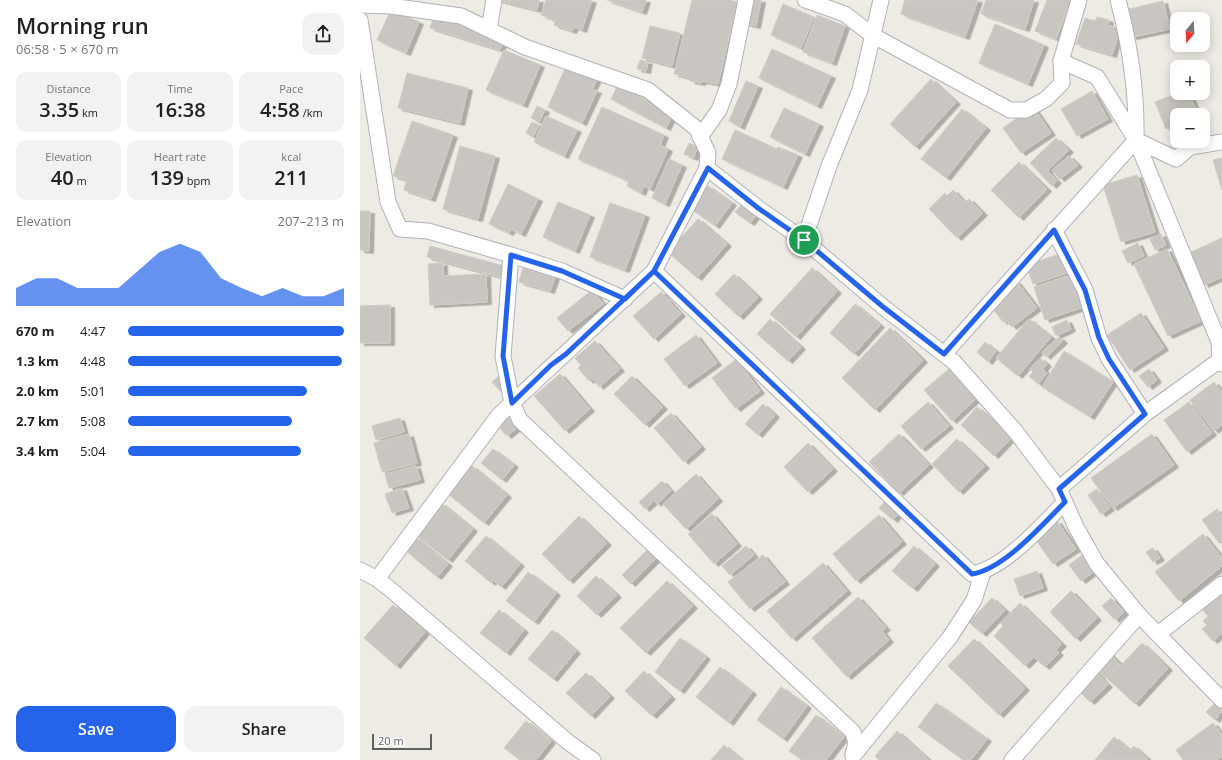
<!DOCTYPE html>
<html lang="en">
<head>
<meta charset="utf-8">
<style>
  :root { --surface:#fff; --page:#f2f2f2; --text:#202124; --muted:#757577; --accent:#2563eb }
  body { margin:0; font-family:"Open Sans",sans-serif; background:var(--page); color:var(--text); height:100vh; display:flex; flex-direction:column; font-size:15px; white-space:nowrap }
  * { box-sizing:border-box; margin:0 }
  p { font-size:13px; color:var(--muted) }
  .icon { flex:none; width:22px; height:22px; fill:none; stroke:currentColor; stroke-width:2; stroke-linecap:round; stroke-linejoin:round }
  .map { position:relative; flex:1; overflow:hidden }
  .drawer { display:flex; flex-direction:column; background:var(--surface); width:360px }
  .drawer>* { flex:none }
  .needle { width:26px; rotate:198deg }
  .controls { position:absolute; left:810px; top:12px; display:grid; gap:8px }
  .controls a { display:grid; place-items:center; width:40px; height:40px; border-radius:8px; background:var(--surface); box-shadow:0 2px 10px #0003; font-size:20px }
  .scale { position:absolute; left:12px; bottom:10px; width:60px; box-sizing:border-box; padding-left:4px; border:2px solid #5c6164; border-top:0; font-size:11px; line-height:14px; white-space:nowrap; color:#5c6164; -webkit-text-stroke:3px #fff; paint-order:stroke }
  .pin { position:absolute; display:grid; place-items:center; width:34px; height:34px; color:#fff; margin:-17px; border:2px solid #fff; border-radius:50%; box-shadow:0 1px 4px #0007 }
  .round { display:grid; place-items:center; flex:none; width:42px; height:42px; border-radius:12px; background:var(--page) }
  .summary { display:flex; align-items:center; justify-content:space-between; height:68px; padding:0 16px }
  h1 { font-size:22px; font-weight:600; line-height:30px }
  .stats { display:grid; grid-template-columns:repeat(3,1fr); gap:6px; height:68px; padding:4px 16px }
  .stats div { display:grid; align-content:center; border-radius:10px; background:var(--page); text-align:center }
  .stats b { font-size:20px; font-weight:600 }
  .stats small { font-size:11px; font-weight:400 }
  .stats p { font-size:11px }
  .chart { height:112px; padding:8px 16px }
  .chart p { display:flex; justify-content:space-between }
  .chart svg { width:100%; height:72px; margin-top:4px; fill:var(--accent); opacity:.7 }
  .cta { display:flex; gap:8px; margin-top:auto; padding:8px 16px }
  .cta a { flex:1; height:46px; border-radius:12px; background:var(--accent); color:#fff; font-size:16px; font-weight:600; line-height:46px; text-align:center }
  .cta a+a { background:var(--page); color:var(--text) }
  ul { padding:0 16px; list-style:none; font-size:13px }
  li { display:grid; grid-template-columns:64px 48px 1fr; align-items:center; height:30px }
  li i { height:10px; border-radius:5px; background:var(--accent) }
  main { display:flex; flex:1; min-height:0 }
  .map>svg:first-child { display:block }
  .building { fill:#c9c5c1; stroke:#d2cbc3; filter:url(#shadow) }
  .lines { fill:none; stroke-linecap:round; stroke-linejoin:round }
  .street-casing { stroke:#b0b3b6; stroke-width:17 }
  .street { stroke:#fff; stroke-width:15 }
  .route-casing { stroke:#fff; stroke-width:8 }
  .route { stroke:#2563eb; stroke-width:5 }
</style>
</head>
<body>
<main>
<section class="drawer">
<div class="summary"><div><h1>Morning run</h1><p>06:58 · 5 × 670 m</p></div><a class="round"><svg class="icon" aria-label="share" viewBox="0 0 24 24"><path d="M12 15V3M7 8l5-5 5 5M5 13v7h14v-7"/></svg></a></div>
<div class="stats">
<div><p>Distance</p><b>3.35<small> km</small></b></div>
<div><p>Time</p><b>16:38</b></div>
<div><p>Pace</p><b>4:58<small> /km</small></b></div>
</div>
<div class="stats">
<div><p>Elevation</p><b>40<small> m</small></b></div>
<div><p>Heart rate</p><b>139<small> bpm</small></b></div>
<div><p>kcal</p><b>211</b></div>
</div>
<div class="chart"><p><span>Elevation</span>207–213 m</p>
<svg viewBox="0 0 160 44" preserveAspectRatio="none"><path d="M0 44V33L10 27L20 27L30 33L40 33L50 33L60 22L70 11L80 6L90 11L100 27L110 33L120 38L130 33L140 38L150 38L160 33V44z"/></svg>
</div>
<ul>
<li><b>670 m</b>4:47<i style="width:100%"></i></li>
<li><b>1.3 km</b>4:48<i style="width:99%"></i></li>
<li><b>2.0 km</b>5:01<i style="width:83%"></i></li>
<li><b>2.7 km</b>5:08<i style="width:76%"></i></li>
<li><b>3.4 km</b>5:04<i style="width:80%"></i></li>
</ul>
<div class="cta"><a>Save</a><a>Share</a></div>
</section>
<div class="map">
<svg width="862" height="760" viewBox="0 0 862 760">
  <defs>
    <filter id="shadow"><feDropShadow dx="4.5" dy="2.5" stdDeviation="0" flood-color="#0004"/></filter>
  </defs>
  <rect width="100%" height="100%" fill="#eeeae4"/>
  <!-- building -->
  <g class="building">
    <polygon points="138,0 179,0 177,10"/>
    <polygon points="186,0 232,0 222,30 214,27 212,31 194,25 195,20 181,15"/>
    <polygon points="247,0 286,0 282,12"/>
    <polygon points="332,0 370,0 377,2 358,84 342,81 341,83 330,81 331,78 314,74"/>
    <polygon points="387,0 401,0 396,26 383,23"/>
    <polygon points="545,0 618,0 605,37 541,14"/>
    <polygon points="626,0 674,0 665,29 621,14"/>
    <polygon points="687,0 711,0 696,39 675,31"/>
    <polygon points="803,1 810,29 772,37 765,10"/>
    <polygon points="423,4 454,17 441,48 411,35"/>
    <polygon points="31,10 59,22 46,53 17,40"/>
    <polygon points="457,15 485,26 472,63 443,52"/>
    <polygon points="74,16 144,38 140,50 70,28"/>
    <polygon points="737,17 749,20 748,25 760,29 752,55 716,44 725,18 735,21"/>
    <polygon points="635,24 684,45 668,84 619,63"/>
    <polygon points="290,26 320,33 312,66 282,58"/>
    <polygon points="412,49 471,76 457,106 399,78"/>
    <polygon points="144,50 180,65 163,105 126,90"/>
    <polygon points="280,60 288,62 286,71 277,69"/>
    <polygon points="206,66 237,79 232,89 237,91 222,123 188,107"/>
    <polygon points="47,73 108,88 100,123 38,108"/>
    <polygon points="571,79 596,102 555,147 530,124"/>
    <polygon points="386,81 398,86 380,127 369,121"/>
    <polygon points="258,85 313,114 306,128 251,99"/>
    <polygon points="732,91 748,119 717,136 701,109"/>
    <polygon points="818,93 829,93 838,115 817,115 817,134 812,135 809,128 806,129 795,102"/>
    <polygon points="177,106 185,110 179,122 171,118"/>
    <polygon points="242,107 304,135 300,145 308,149 290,189 284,186 281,193 267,186 269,181 218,159"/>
    <polygon points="673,107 691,133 661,153 643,128"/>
    <polygon points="424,108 459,124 445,154 410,137"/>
    <polygon points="602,109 626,128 586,178 561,159"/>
    <polygon points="186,116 217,130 204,156 174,142"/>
    <polygon points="52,121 93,135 71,199 44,190 47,180 33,176"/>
    <polygon points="172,122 179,125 173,137 166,133"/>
    <polygon points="375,130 417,149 418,147 438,155 423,187 362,159"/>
    <polygon points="696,138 709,150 688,171 697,181 692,186 670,163"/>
    <polygon points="329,143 338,147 333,158 324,154"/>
    <polygon points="100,146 135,156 118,219 83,209"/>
    <polygon points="709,156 718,165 700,179 692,170"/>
    <polygon points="862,158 862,190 853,160"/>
    <polygon points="309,159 322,165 305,204 292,198"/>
    <polygon points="659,162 687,189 659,218 631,190"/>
    <polygon points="777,175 795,232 761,242 743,185"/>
    <polygon points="148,184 178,199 161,234 151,229 149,233 129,224"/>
    <polygon points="348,186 372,203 355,226 331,209"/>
    <polygon points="593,190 605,203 609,199 623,213 597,238 569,209 585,193 587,196"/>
    <polygon points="198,202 230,215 215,251 183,237"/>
    <polygon points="250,203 285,215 265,270 230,257"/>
    <polygon points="382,204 396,215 390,223 375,212"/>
    <polygon points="0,211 10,211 9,251 0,250"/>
    <polygon points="338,219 367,244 337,278 308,252"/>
    <polygon points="801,234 806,245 795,250 790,239"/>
    <polygon points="862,238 862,277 844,285 829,253"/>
    <polygon points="778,243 784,256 768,263 762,251"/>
    <polygon points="70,246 144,266 141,277 67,257"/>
    <polygon points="807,249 841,321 808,336 774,264"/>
    <polygon points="703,253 710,272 673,284 666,265"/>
    <polygon points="83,263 83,276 126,274 127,302 70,305 68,264"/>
    <polygon points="164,265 196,274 190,291 159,282"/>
    <polygon points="452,268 477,291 436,337 410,314"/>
    <polygon points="374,274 398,297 379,317 355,294"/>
    <polygon points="711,275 716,291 721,289 727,306 685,320 674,287"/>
    <polygon points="656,281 677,308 652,327 646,320 643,322 630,305 650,293 646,288"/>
    <polygon points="232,290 243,304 208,331 197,318"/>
    <polygon points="301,292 321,314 294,339 273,316"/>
    <polygon points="495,304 520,325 494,354 470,333"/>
    <polygon points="30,305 30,343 0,343 0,306"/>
    <polygon points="781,313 804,348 770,370 747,335"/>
    <polygon points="410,319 441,347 428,361 397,334"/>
    <polygon points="669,319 691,337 658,376 636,358"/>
    <polygon points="707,320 711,329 696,336 692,327"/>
    <polygon points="530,328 563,360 515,410 482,378"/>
    <polygon points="336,335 357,363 325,386 304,359"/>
    <polygon points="699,337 703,341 686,357 682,352"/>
    <polygon points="235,341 260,369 239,387 232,378 229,381 218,368 221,365 215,358"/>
    <polygon points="625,342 636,351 628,362 617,352"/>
    <polygon points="704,351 753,382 730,417 682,387"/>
    <polygon points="378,358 387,370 385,371 400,391 376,409 352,378"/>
    <polygon points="680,358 687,364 683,369 687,373 678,384 669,376 673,372 670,369"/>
    <polygon points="590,368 617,398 592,421 564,390"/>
    <polygon points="789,369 797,380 788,387 779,376"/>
    <polygon points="200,374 230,409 205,431 174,396"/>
    <polygon points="140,375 148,384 140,391 132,382"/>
    <polygon points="272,376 303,407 285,425 254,394"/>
    <polygon points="854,382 862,392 862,425 854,431 830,400"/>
    <polygon points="568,402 589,426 561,449 541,426"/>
    <polygon points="829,402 852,433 827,452 804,420"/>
    <polygon points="403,404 415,415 398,435 385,424"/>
    <polygon points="617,407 651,438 634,456 601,425"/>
    <polygon points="311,413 341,447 324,462 294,428"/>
    <polygon points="149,417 158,427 147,436 138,426"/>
    <polygon points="40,418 44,432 16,440 12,426"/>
    <polygon points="49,434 57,463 22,472 14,443"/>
    <polygon points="539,434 569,465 539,493 509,462"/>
    <polygon points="792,434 814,465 753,508 731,478"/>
    <polygon points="597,439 625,466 599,492 572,464"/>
    <polygon points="448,443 473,469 448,492 424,467"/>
    <polygon points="133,449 154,465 142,480 121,463"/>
    <polygon points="56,466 60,480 29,488 25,474"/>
    <polygon points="112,466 147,495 124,523 88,494"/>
    <polygon points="336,474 358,499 326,529 303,504"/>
    <polygon points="302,481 311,491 297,504 294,501 285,509 279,502"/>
    <polygon points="42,488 49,508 32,513 25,494"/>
    <polygon points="737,489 750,508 741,514 728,495"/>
    <polygon points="526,500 540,512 533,520 519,508"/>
    <polygon points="81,503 113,529 88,560 56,535"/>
    <polygon points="857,509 862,516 862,541 859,543 842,520"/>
    <polygon points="352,514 377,544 354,564 328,534"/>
    <polygon points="519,515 542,542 496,581 473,554"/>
    <polygon points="219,516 247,543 209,581 182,554"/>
    <polygon points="697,521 716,549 693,564 674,537"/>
    <polygon points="843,534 862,558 862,566 819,601 795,572"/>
    <polygon points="126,536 160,564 141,587 133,580 131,583 105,561"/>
    <polygon points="55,537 88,564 77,577 45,550"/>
    <polygon points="386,546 394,555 370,575 362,566"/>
    <polygon points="554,546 575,564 553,589 532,571"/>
    <polygon points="793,548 800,558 793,562 786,552"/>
    <polygon points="287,550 296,559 271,584 262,575"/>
    <polygon points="723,554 736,570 721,581 709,565"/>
    <polygon points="403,555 425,582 390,609 368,582"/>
    <polygon points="463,563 487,591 432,639 407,611"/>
    <polygon points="677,571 683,588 660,596 654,579"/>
    <polygon points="168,572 196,593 174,622 146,601"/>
    <polygon points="236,576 257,595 237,615 217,596"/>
    <polygon points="307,581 333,606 286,653 260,628"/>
    <polygon points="862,590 862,633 853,641 842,629 847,625 843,621 848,616 841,608"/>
    <polygon points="711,591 737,618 716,639 690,612"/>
    <polygon points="498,597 526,628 522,631 529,640 487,677 452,638"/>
    <polygon points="632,598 645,610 622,634 609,622"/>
    <polygon points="751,598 764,612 755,620 742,606"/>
    <polygon points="660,603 702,644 696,650 699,653 685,667 674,657 665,666 634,636 643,626 640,623"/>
    <polygon points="33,605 65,632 36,666 4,638"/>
    <polygon points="139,610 164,630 146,653 120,633"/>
    <polygon points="192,630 216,651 193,679 168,659"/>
    <polygon points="320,638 346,657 320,691 295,672"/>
    <polygon points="614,639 665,688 639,715 588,666"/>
    <polygon points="782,643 808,668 775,704 748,679"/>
    <polygon points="749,653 760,664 746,679 735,668"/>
    <polygon points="360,667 392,692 369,723 336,697"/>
    <polygon points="734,670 748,685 730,702 716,688"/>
    <polygon points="284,671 311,697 292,716 265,691"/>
    <polygon points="226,673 250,696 231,716 206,693"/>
    <polygon points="421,687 447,706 423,739 397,720"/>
    <polygon points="576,703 627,739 611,760 603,760 558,727"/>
    <polygon points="855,703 862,709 862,711 855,720 846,712"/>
    <polygon points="456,715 484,737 466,760 442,760 429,751"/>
    <polygon points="166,721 191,741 176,760 160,760 144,748"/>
    <polygon points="853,723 862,735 862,756 857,760 823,760 816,750"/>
    <polygon points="537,731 569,760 519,760 515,756"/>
    <polygon points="754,737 770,750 774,746 788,759 735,760"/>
    <polygon points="364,745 382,760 351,760"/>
  </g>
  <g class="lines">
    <!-- street casing -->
    <g class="street-casing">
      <g id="street">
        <polyline points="445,0 485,14 512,35 650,110 666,110 686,99 702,83 701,61 719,0"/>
        <polyline points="0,5 31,6 101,16 165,47 288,90 337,129 348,153 347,168 398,208 444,240 522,306 594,362 656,432 699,489 716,527 737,564 779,615 862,700"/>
        <polyline points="0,20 28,202 40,229 68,231 151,255 202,271 265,299"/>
        <polyline points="129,29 134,0"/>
        <polyline points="701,61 737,77 776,140 859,342 860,360 862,364"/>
        <polyline points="340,137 359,110 369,84 386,0"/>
        <polyline points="776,140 816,159 830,147 862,142"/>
        <polyline points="694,230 725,290 739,338 749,359 785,414"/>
        <polyline points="444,240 469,166 500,90 521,0"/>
        <polyline points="151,255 143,356 152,403 160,420 493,732 496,743 493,754"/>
        <path d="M294,271L612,574C644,569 682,525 705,502"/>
        <path d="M584,354L776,140C777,93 770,45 758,0"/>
        <polyline points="699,489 785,414 860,360"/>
        <polyline points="0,570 17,579 30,589 208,742 233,760"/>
        <polyline points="17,579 139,415 294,271 347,168"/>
        <polyline points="798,634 862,584"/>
        <polyline points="493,756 590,637 614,600 623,572"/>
        <polyline points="652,760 779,615"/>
      </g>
    </g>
    <!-- street -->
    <use href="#street" class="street"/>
  </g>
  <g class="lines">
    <!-- route casing -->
    <g class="route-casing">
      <path id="route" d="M444,240L398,208L348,168L294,271L206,354L191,365L152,403L143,356L151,255L202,271L265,299L294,271L612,574C644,569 682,525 705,502L699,489L785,414L749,359L739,338L725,290L694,230L584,354L522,306L444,240"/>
    </g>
    <!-- route -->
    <use href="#route" class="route"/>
  </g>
</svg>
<div class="controls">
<a><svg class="needle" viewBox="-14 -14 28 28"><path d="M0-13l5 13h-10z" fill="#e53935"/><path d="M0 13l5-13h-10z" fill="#757577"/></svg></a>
<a>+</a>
<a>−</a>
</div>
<div class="scale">20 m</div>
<div class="pin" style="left:444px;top:240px;background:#1e9e55"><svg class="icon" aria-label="arrive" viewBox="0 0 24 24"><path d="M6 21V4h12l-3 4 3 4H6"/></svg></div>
</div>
</main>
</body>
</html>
